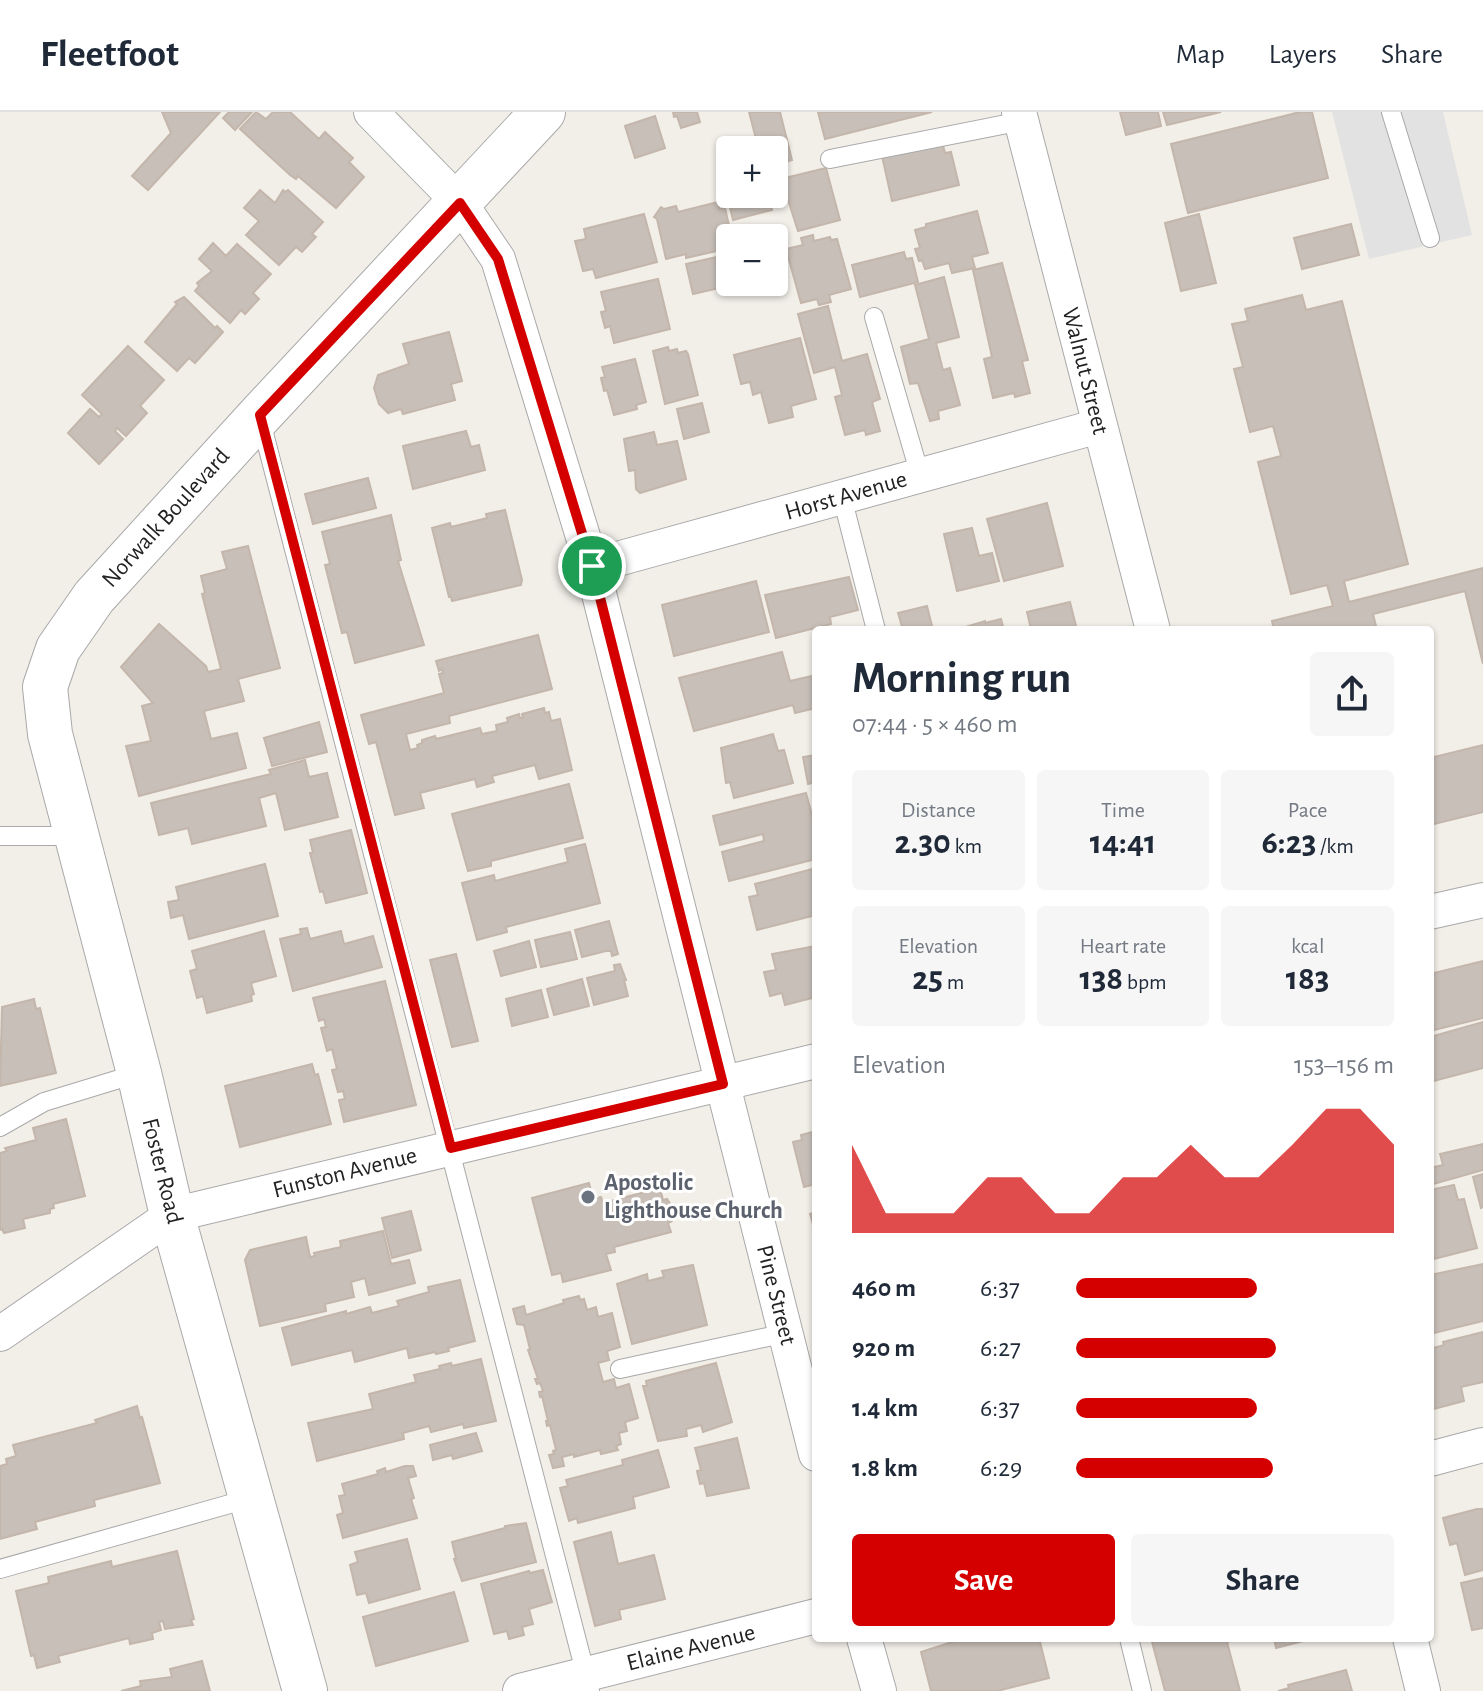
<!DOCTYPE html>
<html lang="en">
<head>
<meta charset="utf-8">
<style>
  :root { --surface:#fff; --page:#f6f6f7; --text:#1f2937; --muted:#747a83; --line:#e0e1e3; --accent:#d40000 }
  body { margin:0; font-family:"Alegreya Sans",sans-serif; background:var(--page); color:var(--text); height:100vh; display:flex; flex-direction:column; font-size:30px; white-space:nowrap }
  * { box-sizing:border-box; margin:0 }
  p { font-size:26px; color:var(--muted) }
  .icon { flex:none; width:44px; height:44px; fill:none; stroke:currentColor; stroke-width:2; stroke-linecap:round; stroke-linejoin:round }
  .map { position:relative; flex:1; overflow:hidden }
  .side { position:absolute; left:812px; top:514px; width:622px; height:1016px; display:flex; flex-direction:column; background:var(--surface); border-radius:8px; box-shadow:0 2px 6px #0004 }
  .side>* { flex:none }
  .buttons { position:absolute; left:716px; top:24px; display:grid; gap:16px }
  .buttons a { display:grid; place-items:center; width:72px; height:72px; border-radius:8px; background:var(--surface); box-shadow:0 2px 6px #0004; font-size:40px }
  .pin { position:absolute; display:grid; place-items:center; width:68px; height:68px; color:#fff; margin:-34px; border:4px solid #fff; border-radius:50%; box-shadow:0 2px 8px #0007 }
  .round { display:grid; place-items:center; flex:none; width:84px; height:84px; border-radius:8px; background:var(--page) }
  .head { display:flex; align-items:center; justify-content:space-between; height:136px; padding:0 40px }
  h1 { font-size:44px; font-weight:600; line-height:60px }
  .metrics { display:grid; grid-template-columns:repeat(3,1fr); gap:12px; height:136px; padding:8px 40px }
  .metrics div { display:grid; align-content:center; border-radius:8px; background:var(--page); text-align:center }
  .metrics b { font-size:34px; font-weight:600 }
  .metrics small { font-size:22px; font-weight:400 }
  .metrics p { font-size:22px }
  .chart { height:224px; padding:16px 40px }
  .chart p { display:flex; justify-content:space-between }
  .chart svg { width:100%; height:144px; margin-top:8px; fill:var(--accent); opacity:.7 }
  .button { display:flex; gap:16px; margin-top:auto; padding:16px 40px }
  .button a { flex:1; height:92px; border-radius:8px; background:var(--accent); color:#fff; font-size:32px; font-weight:600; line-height:92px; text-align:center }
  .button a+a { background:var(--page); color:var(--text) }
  ul { padding:0 40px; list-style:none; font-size:26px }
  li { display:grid; grid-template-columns:128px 96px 1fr; align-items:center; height:60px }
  li i { height:20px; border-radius:10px; background:var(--accent) }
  header { display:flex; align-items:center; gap:48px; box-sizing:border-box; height:112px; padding:0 40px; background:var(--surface); border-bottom:2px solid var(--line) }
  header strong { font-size:38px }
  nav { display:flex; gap:44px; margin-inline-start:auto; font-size:28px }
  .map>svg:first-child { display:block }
  .parking { fill:#e2e2e2 }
  .building { fill:#c7bfb8; stroke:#c4b6ab; stroke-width:2 }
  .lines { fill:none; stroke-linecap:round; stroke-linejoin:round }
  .service-casing { stroke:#a9a9a9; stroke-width:20 }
  .minor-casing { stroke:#a9a9a9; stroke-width:36 }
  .tertiary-casing { stroke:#a9a9a9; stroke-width:46 }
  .service { stroke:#fff; stroke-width:18 }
  .minor { stroke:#fff; stroke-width:34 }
  .tertiary { stroke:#fff; stroke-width:44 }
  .route-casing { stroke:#fff; stroke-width:16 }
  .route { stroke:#d40000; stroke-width:10 }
  .worship-dot { fill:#6b7280; stroke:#fff; stroke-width:3 }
  .labels { text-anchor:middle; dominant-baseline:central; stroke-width:6; stroke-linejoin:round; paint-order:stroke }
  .street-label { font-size:24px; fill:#222; stroke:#fff }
  .worship-label { font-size:24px; font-weight:bold; fill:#5b616d; stroke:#fff; text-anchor:start }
</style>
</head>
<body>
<header>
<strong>Fleetfoot</strong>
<nav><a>Map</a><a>Layers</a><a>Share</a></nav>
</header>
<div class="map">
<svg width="1483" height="1579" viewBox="0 0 1483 1579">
  <rect width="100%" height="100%" fill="#f2efe9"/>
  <!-- parking -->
  <polygon class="parking" points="1332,0 1443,0 1472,123 1369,147"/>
  <!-- building -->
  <g class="building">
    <polygon points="162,0 220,0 148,78 132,64 171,21"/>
    <polygon points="229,0 252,0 235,18 223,6"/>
    <polygon points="256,0 266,7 273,0 290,0 319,27 325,20 353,46 349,50 364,65 336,96 298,64 296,67 290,63 240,17"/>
    <polygon points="673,0 697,0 700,10 681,16 677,4 674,5"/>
    <polygon points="749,0 780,0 792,48 774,53 774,38 759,38"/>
    <polygon points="818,0 932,0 825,27"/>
    <polygon points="1120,0 1158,0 1161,14 1126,23"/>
    <polygon points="1163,0 1221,0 1167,13"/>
    <polygon points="1300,0 1312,0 1328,66 1188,101 1171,32"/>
    <polygon points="655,4 665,36 635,46 625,14"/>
    <polygon points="942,30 945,41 951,40 959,73 892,89 882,44"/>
    <polygon points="826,56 840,108 798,119 783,72 786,70 785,66"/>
    <polygon points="730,64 730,82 768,82 772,98 733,108 723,66"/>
    <polygon points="260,78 275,91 283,78 285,80 288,78 323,110 312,122 316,125 302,140 296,135 279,153 246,123 259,109 244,96"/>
    <polygon points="718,90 719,97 725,96 730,118 750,113 754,126 730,126 730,136 686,146 686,142 666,147 657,107 654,105 661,95 664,97 676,94 678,100"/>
    <polygon points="977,99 988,141 972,145 975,156 952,161 949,151 925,157 922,148 919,149 915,137 920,136 915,118 926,115 926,112"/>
    <polygon points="644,102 657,150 596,166 593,157 583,159 575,129 586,127 584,117"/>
    <polygon points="1199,102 1216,171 1181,179 1165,111"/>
    <polygon points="1351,112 1359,143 1302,157 1294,126"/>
    <polygon points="813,123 814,129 830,125 831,128 837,127 851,177 829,183 831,190 819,193 817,187 801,191 786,137 803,133 801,126"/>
    <polygon points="213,131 226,144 237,132 271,162 253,181 259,187 245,202 241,198 230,211 195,179 199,174 197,171 212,159 199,147"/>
    <polygon points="904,140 906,147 912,146 918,170 860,185 852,153"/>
    <polygon points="721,144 728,174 693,182 686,152"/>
    <polygon points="1002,151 1028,248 1022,249 1030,281 1015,285 1014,281 993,286 984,247 992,245 973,158"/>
    <polygon points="944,165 959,225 936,231 943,258 950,256 960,293 938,299 939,307 930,309 918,271 910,272 901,235 929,227 915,173"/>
    <polygon points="658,167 670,217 614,231 610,214 605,216 601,200 606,199 601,180"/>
    <polygon points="1302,183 1306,198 1342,189 1408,452 1344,469 1349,490 1483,456 1483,552 1465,479 1373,502 1377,518 1274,518 1272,509 1333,494 1327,473 1291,482 1258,350 1281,344 1273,314 1250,320 1234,257 1243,255 1232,212 1248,209 1245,197"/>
    <polygon points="184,185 215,216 217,214 223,220 195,251 189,246 177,259 145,230 177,192 175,190"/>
    <polygon points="828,194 842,249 867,242 880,287 872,290 880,319 866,323 865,318 845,323 835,285 842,283 835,255 814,261 798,202"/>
    <polygon points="449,220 462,269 451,272 455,288 403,302 401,297 388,301 379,292 374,276 378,263 409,252 403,232"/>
    <polygon points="800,226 816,287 791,294 793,305 769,311 761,280 753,283 750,270 741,272 734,243"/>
    <polygon points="128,234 164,268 140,294 147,301 126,324 117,316 115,319 123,327 99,352 68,321 90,297 99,305 102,302 82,283"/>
    <polygon points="668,235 669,239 677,237 678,241 686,239 688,242 698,283 665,292 653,239"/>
    <polygon points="635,247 646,290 636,293 637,297 614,303 607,278 604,279 601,266 605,265 602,255"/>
    <polygon points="702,291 709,320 684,327 677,297"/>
    <polygon points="466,319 471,335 479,333 485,358 413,377 403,334"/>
    <polygon points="654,320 657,333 677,329 686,367 640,381 636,377 635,358 629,359 624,327"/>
    <polygon points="368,366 376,396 313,412 305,382"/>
    <polygon points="1047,391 1063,454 1004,469 987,407"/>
    <polygon points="505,398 522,468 521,473 452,489 451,485 449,485 432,416 450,411 451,415 487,406 486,402"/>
    <polygon points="391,403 401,448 398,449 424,533 355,551 347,520 342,521 325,453 330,452 322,420"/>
    <polygon points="972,416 979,444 992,441 999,469 957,479 944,422"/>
    <polygon points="248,434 280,556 238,567 244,589 204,599 211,627 237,621 246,656 139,684 126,634 151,629 142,594 153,591 121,555 159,512 206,554 208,560 221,557 202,482 205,481 201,464 227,457 222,440"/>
    <polygon points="849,465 858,498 830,505 831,512 776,526 765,483"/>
    <polygon points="756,469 769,520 674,544 662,493"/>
    <polygon points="1070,490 1077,518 1026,518 1031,517 1027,500"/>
    <polygon points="927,494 933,518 903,518 898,501"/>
    <polygon points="1001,507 1004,518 959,517 985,509 985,511"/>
    <polygon points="538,523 552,577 449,604 450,611 406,622 410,638 418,636 417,633 422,631 422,628 435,624 436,627 480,616 482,622 497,619 496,613 508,610 507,606 519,602 520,606 523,606 522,602 544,596 545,601 549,600 551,609 560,607 572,658 539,667 535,653 492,664 494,670 477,675 475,667 420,681 424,696 395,703 376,630 369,632 361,603 444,581 439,562 443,561 442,557 439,559 436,549"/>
    <polygon points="782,540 790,569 816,563 816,596 795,601 793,593 694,619 679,566"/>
    <polygon points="319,610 327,640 272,654 264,626"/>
    <polygon points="773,622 778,639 784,638 793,671 734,686 730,670 726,671 721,636"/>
    <polygon points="1483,633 1483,700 1430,713 1430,646"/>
    <polygon points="816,643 816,670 808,672 803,645"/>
    <polygon points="305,648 309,665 327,661 338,705 285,718 276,681 259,686 266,714 192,732 188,716 159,723 151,691 271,662 269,658"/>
    <polygon points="569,672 583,726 491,749 491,754 468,759 452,702"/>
    <polygon points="806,681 816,718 816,747 729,769 722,740 764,729 763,722 720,733 713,704"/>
    <polygon points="351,718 367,781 326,791 323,779 320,780 310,741 313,741 310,728"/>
    <polygon points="585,732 600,791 506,815 507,820 477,828 462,771 494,763 495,769 568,750 565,737"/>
    <polygon points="265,752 278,804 189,827 183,803 171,806 168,790 179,788 176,775"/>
    <polygon points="816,756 816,803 757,818 749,785 758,783 755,772"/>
    <polygon points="609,809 618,842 612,844 611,839 606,839 582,845 575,818"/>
    <polygon points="307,816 310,827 341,819 344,832 373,824 382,855 293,879 280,827 301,822 300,817"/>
    <polygon points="264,819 276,864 251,871 254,882 251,883 252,889 207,901 203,884 197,886 190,859 197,857 192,839"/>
    <polygon points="570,820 577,847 541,855 535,828"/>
    <polygon points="529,829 536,855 501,864 494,839"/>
    <polygon points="816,834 816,885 785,893 782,881 770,884 764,860 776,858 772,842"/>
    <polygon points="456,842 478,929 452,935 430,848"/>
    <polygon points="1483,849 1483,906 1430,919 1430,862"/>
    <polygon points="620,852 626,868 624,868 628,884 594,893 587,866 615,859 614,853"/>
    <polygon points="582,867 589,894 554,903 547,877"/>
    <polygon points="385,869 416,993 344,1010 339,988 345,987 343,979 338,980 332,958 337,957 332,937 327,939 321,916 326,915 324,907 319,909 313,886"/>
    <polygon points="541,878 548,905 512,914 506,887"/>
    <polygon points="34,887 36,897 40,896 56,961 0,974 2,895"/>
    <polygon points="1483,910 1483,956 1430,970 1430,925"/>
    <polygon points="312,952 315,963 318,962 331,1012 240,1035 225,974"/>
    <polygon points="66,1007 85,1084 53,1092 54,1096 50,1097 50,1101 23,1107 25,1116 4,1121 2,1117 0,1118 0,1041 7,1039 5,1036 36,1028 33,1016"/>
    <polygon points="816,1019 816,1072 804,1075 793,1030 802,1028 801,1023"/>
    <polygon points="1483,1032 1483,1058 1430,1073 1430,1056 1443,1053 1440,1042"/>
    <polygon points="1483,1062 1483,1095 1481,1096 1473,1065"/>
    <polygon points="589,1071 593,1087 601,1085 603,1091 660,1076 663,1088 667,1087 673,1096 672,1109 668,1111 671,1120 614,1135 615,1140 606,1142 611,1158 563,1170 561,1161 552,1163 532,1086"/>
    <polygon points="1454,1073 1458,1088 1464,1087 1477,1136 1430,1148 1430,1078"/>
    <polygon points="411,1099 421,1138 392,1146 382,1106"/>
    <polygon points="816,1100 816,1123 810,1102"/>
    <polygon points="383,1119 391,1152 409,1148 415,1171 369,1183 365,1166 351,1170 354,1185 325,1192 326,1199 260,1214 245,1148 250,1138 306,1125 310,1145 315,1144 314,1141 341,1135 340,1129"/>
    <polygon points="1483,1152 1483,1209 1430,1222 1430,1163"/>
    <polygon points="693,1153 707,1213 632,1232 617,1172 647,1162 648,1169 664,1165 662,1159"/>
    <polygon points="460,1168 475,1229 448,1236 449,1239 436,1242 435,1240 409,1246 407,1236 355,1250 352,1238 292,1253 282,1216 346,1199 346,1202 370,1195 372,1201 399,1194 397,1189 429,1180 428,1175"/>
    <polygon points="579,1184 580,1188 584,1187 587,1198 596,1195 598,1205 612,1201 620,1235 607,1239 609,1248 598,1251 603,1270 614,1267 616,1276 629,1272 638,1306 625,1310 627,1319 619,1321 621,1332 616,1334 618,1338 601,1342 600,1338 574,1345 574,1342 562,1345 564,1354 553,1356 549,1343 554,1342 553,1339 556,1338 550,1313 547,1314 546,1309 548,1309 542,1284 540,1285 539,1280 543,1279 540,1271 537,1272 535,1267 538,1267 528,1238 530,1237 524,1213 517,1212 513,1197 524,1194 526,1203 564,1191 563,1188"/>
    <polygon points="1483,1220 1483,1270 1461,1275 1464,1289 1430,1298 1430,1237 1444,1233 1443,1230"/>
    <polygon points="481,1247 496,1309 464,1316 463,1312 431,1320 429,1314 403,1321 404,1327 317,1349 308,1311 373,1297 369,1282 416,1270 414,1263 440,1257 439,1254 451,1251 452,1254"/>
    <polygon points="716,1251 732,1310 703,1320 701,1313 686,1317 687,1324 658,1329 643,1274 647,1274 646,1269"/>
    <polygon points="137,1294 140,1306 142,1305 160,1371 94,1388 95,1394 35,1410 37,1417 0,1427 0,1354 7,1352 6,1347 16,1344 13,1333 97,1311 95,1308"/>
    <polygon points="476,1321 482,1339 453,1347 452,1343 433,1348 430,1333"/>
    <polygon points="737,1326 749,1376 707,1384 704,1371 700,1372 697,1359 701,1358 695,1336"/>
    <polygon points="658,1338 669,1375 633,1385 635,1396 578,1411 577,1406 569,1409 560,1376 568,1374 566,1368 623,1353 622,1348"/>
    <polygon points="405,1354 413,1354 416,1364 408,1366 414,1386 411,1387 417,1406 343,1426 337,1403 343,1401 339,1384 345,1383 342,1372 378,1362 377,1359 385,1356 386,1360"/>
    <polygon points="1477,1397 1483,1397 1483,1458 1465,1463 1457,1431 1450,1433 1443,1406"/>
    <polygon points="526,1411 536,1450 462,1469 454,1447 456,1447 452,1430 505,1416 505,1414"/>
    <polygon points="611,1420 618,1452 654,1443 665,1487 619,1498 621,1507 595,1514 574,1430"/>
    <polygon points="407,1427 420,1477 369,1491 366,1481 357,1483 350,1453 358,1450 355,1440"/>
    <polygon points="177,1439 194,1507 191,1508 193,1513 165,1517 163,1509 159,1510 161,1518 152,1521 153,1527 130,1532 129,1526 58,1544 60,1550 37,1556 34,1543 31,1544 16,1479 49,1471 48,1465 111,1449 112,1455"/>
    <polygon points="543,1458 552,1490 529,1497 533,1512 522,1515 524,1523 509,1527 507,1519 494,1522 481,1472 529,1459 530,1461"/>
    <polygon points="1483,1466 1483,1516 1472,1518 1461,1471"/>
    <polygon points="454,1480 468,1529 376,1554 363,1505"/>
    <polygon points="965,1526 1039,1526 1049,1566 997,1579 931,1579 921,1540"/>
    <polygon points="1151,1526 1229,1526 1230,1529 1227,1530 1240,1579 1165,1579"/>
    <polygon points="1274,1526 1315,1526 1276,1536"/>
    <polygon points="202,1549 210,1579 121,1579 141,1574 140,1569 172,1565 170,1557"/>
    <polygon points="1346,1558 1352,1579 1278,1579 1289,1576 1288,1573"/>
  </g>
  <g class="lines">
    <!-- service casing -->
    <g class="service-casing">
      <g id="service">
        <polyline points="1391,0 1430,126"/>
        <polyline points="830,47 1022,9"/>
        <polyline points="874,205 920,363"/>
        <polyline points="260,306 590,1579"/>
        <polyline points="842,385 876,518"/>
        <polyline points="0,724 77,724"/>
        <polyline points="0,1015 44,990 139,961"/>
        <polyline points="620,1257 786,1221"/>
        <polyline points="0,1457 251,1386"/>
        <polyline points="1129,1526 1142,1579"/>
      </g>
    </g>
    <!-- minor casing -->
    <g class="minor-casing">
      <g id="minor">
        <polyline points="371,0 460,91 498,147 592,454 816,1342"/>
        <polyline points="1019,0 1153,518"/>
        <polyline points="592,454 1099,314"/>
        <polyline points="1430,800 1483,788"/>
        <polyline points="0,1222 172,1103 816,949"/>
        <polyline points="1430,1347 1483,1333"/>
        <polyline points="864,1526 879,1579"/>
        <polyline points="1410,1526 1423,1579"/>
        <polyline points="520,1579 816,1504"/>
      </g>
    </g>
    <!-- tertiary casing -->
    <g class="tertiary-casing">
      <polyline id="tertiary" points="305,1579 172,1103 139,961 50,622 45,575 58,537 94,485 260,303 543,0"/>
    </g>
    <!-- service -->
    <use href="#service" class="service"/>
    <!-- minor -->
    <use href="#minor" class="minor"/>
    <!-- tertiary -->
    <use href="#tertiary" class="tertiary"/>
  </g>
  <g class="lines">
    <!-- route casing -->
    <g class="route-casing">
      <polygon id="route" points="460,91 498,147 592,454 723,972 451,1036 260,303"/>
    </g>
    <!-- route -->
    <use href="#route" class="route"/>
  </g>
  <!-- markers -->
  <circle class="worship-dot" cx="588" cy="1085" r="8"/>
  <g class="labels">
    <!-- street labels -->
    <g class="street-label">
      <text transform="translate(1085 259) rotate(76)">Walnut Street</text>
      <text transform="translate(846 384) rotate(-16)">Horst Avenue</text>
      <text transform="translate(166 406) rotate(-48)">Norwalk Boulevard</text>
      <text transform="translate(162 1059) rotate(76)">Foster Road</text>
      <text transform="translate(345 1061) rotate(-14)">Funston Avenue</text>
      <text transform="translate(776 1183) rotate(76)">Pine Street</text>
      <text transform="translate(691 1536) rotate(-14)">Elaine Avenue</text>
    </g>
    <!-- worship labels -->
    <g class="worship-label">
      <text x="604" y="1071">Apostolic<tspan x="604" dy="28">Lighthouse Church</tspan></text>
    </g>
  </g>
</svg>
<div class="buttons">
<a>+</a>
<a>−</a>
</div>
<div class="pin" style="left:592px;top:454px;background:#1e9e55"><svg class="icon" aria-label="arrive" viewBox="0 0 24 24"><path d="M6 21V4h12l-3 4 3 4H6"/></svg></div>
<section class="side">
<div class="head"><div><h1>Morning run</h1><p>07:44 · 5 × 460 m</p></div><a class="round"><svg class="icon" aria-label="share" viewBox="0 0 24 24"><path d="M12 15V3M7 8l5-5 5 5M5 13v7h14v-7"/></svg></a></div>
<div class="metrics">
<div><p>Distance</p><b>2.30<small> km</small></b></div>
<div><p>Time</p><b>14:41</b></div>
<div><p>Pace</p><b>6:23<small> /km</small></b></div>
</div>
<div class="metrics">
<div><p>Elevation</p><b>25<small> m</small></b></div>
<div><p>Heart rate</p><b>138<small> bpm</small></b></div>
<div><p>kcal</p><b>183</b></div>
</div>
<div class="chart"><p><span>Elevation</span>153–156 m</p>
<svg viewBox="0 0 160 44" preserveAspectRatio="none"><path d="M0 44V17L10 38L20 38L30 38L40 27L50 27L60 38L70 38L80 27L90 27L100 17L110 27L120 27L130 17L140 6L150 6L160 17V44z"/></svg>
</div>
<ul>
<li><b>460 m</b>6:37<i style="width:57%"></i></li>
<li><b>920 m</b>6:27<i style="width:63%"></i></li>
<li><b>1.4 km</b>6:37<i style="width:57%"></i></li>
<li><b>1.8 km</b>6:29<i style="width:62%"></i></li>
</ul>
<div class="button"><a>Save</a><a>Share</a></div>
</section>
</div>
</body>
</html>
